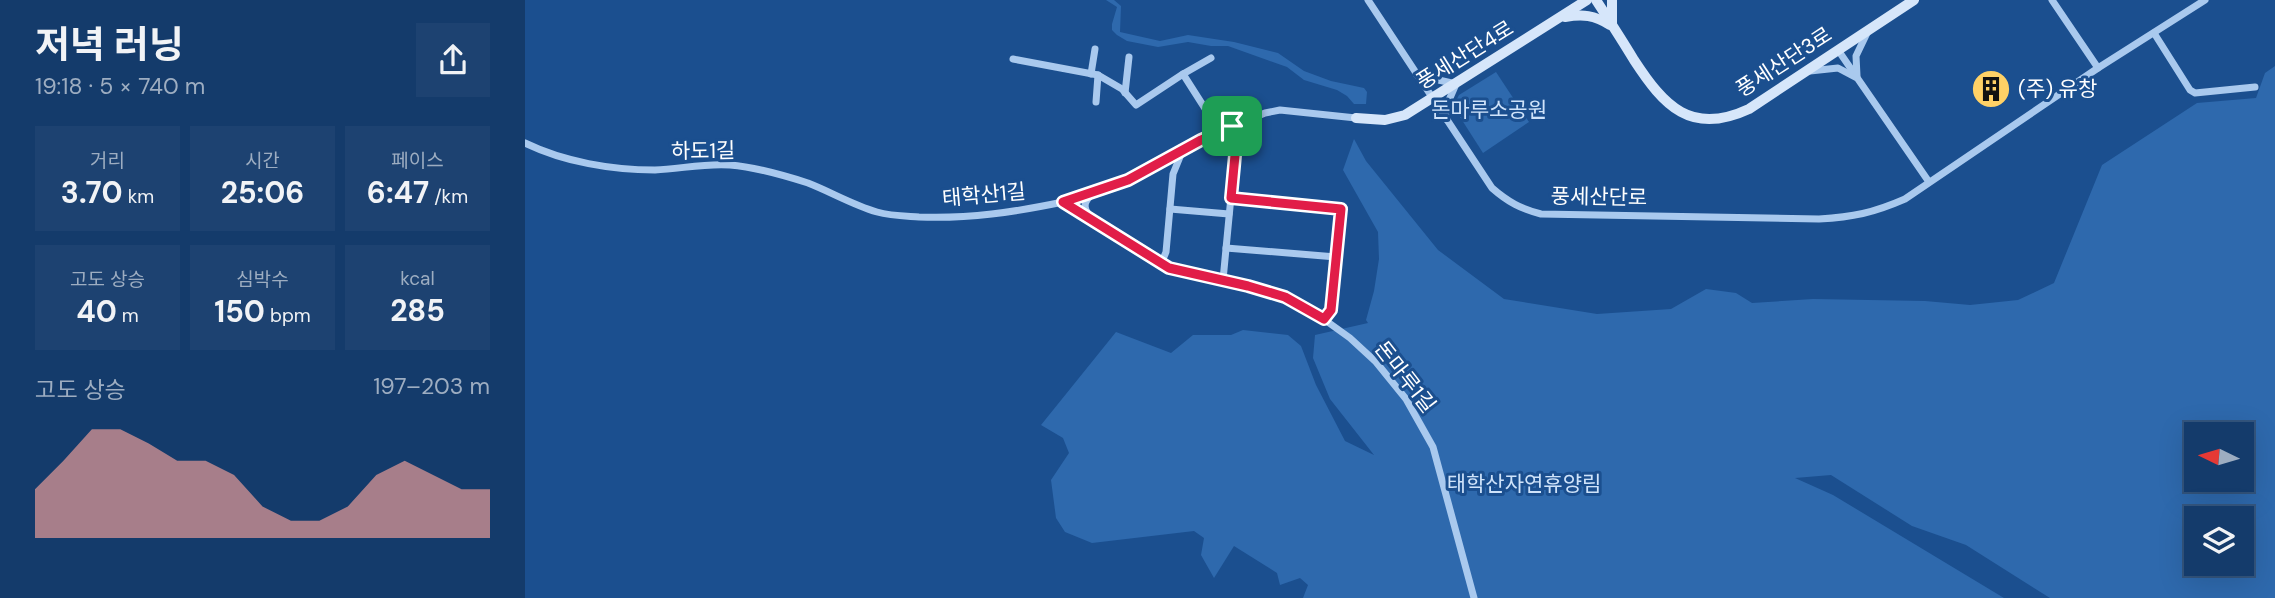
<!DOCTYPE html>
<html lang="ko">
<head>
<meta charset="utf-8">
<style>
  :root { --surface:#143b6b; --page:#1d4271; --text:#f1f3f6; --muted:#9dadc1; --line:#33557e; --accent:#e69b98 }
  body { margin:0; font-family:"DM Sans","Noto Sans KR",sans-serif; background:var(--page); color:var(--text); height:100vh; display:flex; flex-direction:column; font-size:26px; white-space:nowrap }
  * { box-sizing:border-box; margin:0 }
  p { font-size:23px; color:var(--muted) }
  .icon { flex:none; width:38px; height:38px; fill:none; stroke:currentColor; stroke-width:2; stroke-linecap:round; stroke-linejoin:round }
  .map { position:relative; flex:1; overflow:hidden }
  .sheet { display:flex; flex-direction:column; background:var(--surface); width:525px }
  .sheet>* { flex:none }
  .needle { width:46px; rotate:275deg }
  .fabs { position:absolute; left:1659px; top:422px; display:grid; gap:14px }
  .fabs a { display:grid; place-items:center; width:70px; height:70px; border-radius:0px; background:var(--surface); box-shadow:0 7px 28px #0002,0 0 0 2px var(--line); font-size:35px }
  .pin { position:absolute; display:grid; place-items:center; width:60px; height:60px; color:#fff; margin:-30px; border-radius:14px; box-shadow:0 4px 10px #0006 }
  .round { display:grid; place-items:center; flex:none; width:74px; height:74px; border-radius:0px; background:var(--page) }
  .head { display:flex; align-items:center; justify-content:space-between; height:119px; padding:0 35px }
  h1 { font-size:38px; font-weight:700; line-height:52px }
  .figures { display:grid; grid-template-columns:repeat(3,1fr); gap:10px; height:119px; padding:7px 35px }
  .figures div { display:grid; align-content:center; border-radius:0px; background:var(--page); text-align:center }
  .figures b { font-size:30px; font-weight:700 }
  .figures small { font-size:19px; font-weight:400 }
  .figures p { font-size:19px }
  .chart { height:196px; padding:14px 35px }
  .chart p { display:flex; justify-content:space-between }
  .chart svg { width:100%; height:126px; margin-top:7px; fill:var(--accent); opacity:.7 }
  main { display:flex; flex:1; min-height:0 }
  .map>svg:first-child { display:block }
  .green { fill:#2e69ad; fill-rule:evenodd }
  .lines { fill:none; stroke-linecap:round; stroke-linejoin:round }
  .street { stroke:#a9c9ee; stroke-width:7 }
  .secondary { stroke:#d6e6fa; stroke-width:10 }
  .route-casing { stroke:#fff; stroke-width:14 }
  .route { stroke:#e11d48; stroke-width:9 }
  .labels { text-anchor:middle; dominant-baseline:central; stroke-width:6; stroke-linejoin:round; paint-order:stroke }
  .street-label { font-size:21px; fill:#fff; stroke:#1b4f8f }
  .poi-label { font-size:21px; fill:#fff; stroke:#1b4f8f; text-anchor:start }
  .park-label { font-size:21px; fill:#cfe3fa; stroke:#1b4f8f }
</style>
</head>
<body>
<main>
<section class="sheet">
<div class="head"><div><h1>저녁 러닝</h1><p>19:18 · 5 × 740 m</p></div><a class="round"><svg class="icon" aria-label="share" viewBox="0 0 24 24"><path d="M12 15V3M7 8l5-5 5 5M5 13v7h14v-7"/></svg></a></div>
<div class="figures">
<div><p>거리</p><b>3.70<small> km</small></b></div>
<div><p>시간</p><b>25:06</b></div>
<div><p>페이스</p><b>6:47<small> /km</small></b></div>
</div>
<div class="figures">
<div><p>고도 상승</p><b>40<small> m</small></b></div>
<div><p>심박수</p><b>150<small> bpm</small></b></div>
<div><p>kcal</p><b>285</b></div>
</div>
<div class="chart"><p><span>고도 상승</span>197–203 m</p>
<svg viewBox="0 0 160 44" preserveAspectRatio="none"><path d="M0 44V27L10 17L20 6L30 6L40 11L50 17L60 17L70 22L80 33L90 38L100 38L110 33L120 22L130 17L140 22L150 27L160 27V44z"/></svg>
</div>
</section>
<div class="map">
<svg width="1750" height="598" viewBox="0 0 1750 598">
  <rect width="100%" height="100%" fill="#1b4f8f"/>
  <!-- green -->
  <g class="green">
    <polygon points="581,0 589,0 596,6 595,32 635,41 663,35 709,42 753,53 779,71 806,81 839,88 842,92 841,104 829,104 822,96 812,90 779,80 762,67 703,46 686,46 663,42 633,47 602,41 592,35 587,30 587,24 592,7"/>
    <path d="M1750,66V598H1525L1441,545L1387,526L1306,475L1270,478L1308,495L1479,598H778L783,585L775,578L755,585L752,573L709,546L689,578L676,555L679,538L669,531L567,543L540,532L531,518L526,480L544,453L538,438L516,425L591,332L646,353L668,335H706L718,330L763,335L776,346L791,385L820,441L849,455L805,399L788,358L790,335L843,323L841,320L849,291L854,259L853,232L818,170L829,139L841,161L913,250L979,299L1072,314L1146,309L1181,289L1211,293L1227,303L1288,299L1400,301L1445,305L1493,300L1529,283L1577,165L1672,103L1731,98L1740,73ZM1671,434H1717V480H1671ZM1671,518H1717V564H1671Z"/>
    <polygon points="971,72 1004,122 958,153 928,106 934,95"/>
  </g>
  <g class="lines">
    <!-- street -->
    <g class="street">
      <path d="M843,0L967,188C983,202 996,209 1016,214L1294,219C1328,217 1348,213 1380,199L1573,68L1680,0"/>
      <polyline points="1527,0 1573,68"/>
      <polyline points="1629,33 1665,90 1670,93 1730,87"/>
      <polyline points="1313,50 1404,182"/>
      <polyline points="488,59 573,75 597,89 611,105 658,74 695,132"/>
      <polyline points="1285,71 1313,68 1330,77"/>
      <polyline points="566,74 570,49"/>
      <polyline points="658,74 686,58"/>
      <polyline points="892,75 931,84 921,107 921,119"/>
      <polyline points="1332,76 1331,56 1343,31"/>
      <polyline points="600,93 604,57"/>
      <polyline points="571,102 573,75"/>
      <path d="M0,143C39,162 87,170 130,170C155,169 180,163 205,165C231,167 258,175 283,183C306,192 328,205 352,212C366,216 380,216 394,217C444,219 490,212 538,202L644,268L723,286L760,297L793,315L825,338L851,362L881,399L908,447L949,598"/>
      <polyline points="706,198 816,209 806,310 799,319"/>
      <polyline points="538,202 603,180 676,140 740,113 755,110 831,118"/>
      <polyline points="645,209 704,214"/>
      <path d="M564,215C557,206 560,201 568,193"/>
      <polyline points="701,248 811,257"/>
      <polyline points="636,264 641,252 648,174 657,152"/>
      <polyline points="698,280 712,134 707,126"/>
    </g>
    <!-- secondary -->
    <g class="secondary">
      <path d="M1071,0C1084,20 1097,40 1109,60C1139,106 1166,136 1224,109L1389,0"/>
      <polyline points="1087,0 1087,25"/>
      <path d="M1040,17C1058,14 1069,15 1085,25"/>
      <polyline points="831,118 860,120 880,115 1062,0"/>
    </g>
  </g>
  <g class="lines">
    <!-- route casing -->
    <g class="route-casing">
      <polygon id="route" points="707,126 712,134 706,198 816,209 806,310 799,319 760,297 723,286 644,268 538,202 603,180 676,140"/>
    </g>
    <!-- route -->
    <use href="#route" class="route"/>
  </g>
  <!-- icons -->
  <defs>
    <g id="building-disc" transform="scale(2.0125)"><circle r="9.5" fill="#ffd166" stroke="#1b4f8f"/><path d="M-4-6H4V6H1V3H-1V6H-4ZM-2.5-4.3h1.7v1.8h-1.7ZM.8-4.3h1.7v1.8H.8ZM-2.5-1h1.7V.8h-1.7ZM.8-1h1.7V.8H.8Z" fill="#111"/></g>
  </defs>
  <g fill-rule="evenodd">
    <use href="#building-disc" x="1466" y="89"/>
  </g>
  <g class="labels">
    <!-- street labels -->
    <g class="street-label">
      <text transform="translate(940 55) rotate(-32)">풍세산단4로</text>
      <text transform="translate(1259 62) rotate(-33)">풍세산단3로</text>
      <text transform="translate(178 151) rotate(-1)">하도1길</text>
      <text transform="translate(459 195) rotate(-5)">태학산1길</text>
      <text transform="translate(1074 197) rotate(1)">풍세산단로</text>
      <text transform="translate(880 377) rotate(52)">돈마루1길</text>
    </g>
    <!-- poi labels -->
    <g class="poi-label">
      <text x="1493" y="89">(주) 유창</text>
    </g>
    <!-- park labels -->
    <g class="park-label">
      <text x="964" y="110">돈마루소공원</text>
      <text x="999" y="484">태학산자연휴양림</text>
    </g>
  </g>
</svg>
<div class="fabs">
<a><svg class="needle" viewBox="-14 -14 28 28"><path d="M0-13l5 13h-10z" fill="#e53935"/><path d="M0 13l5-13h-10z" fill="#9dadc1"/></svg></a>
<a><svg class="icon" aria-label="layers" viewBox="0 0 24 24"><path d="M12 4l9 5-9 5-9-5zM3 14l9 5 9-5"/></svg></a>
</div>
<div class="pin" style="left:707px;top:126px;background:#1e9e55"><svg class="icon" aria-label="arrive" viewBox="0 0 24 24"><path d="M6 21V4h12l-3 4 3 4H6"/></svg></div>
</div>
</main>
</body>
</html>
